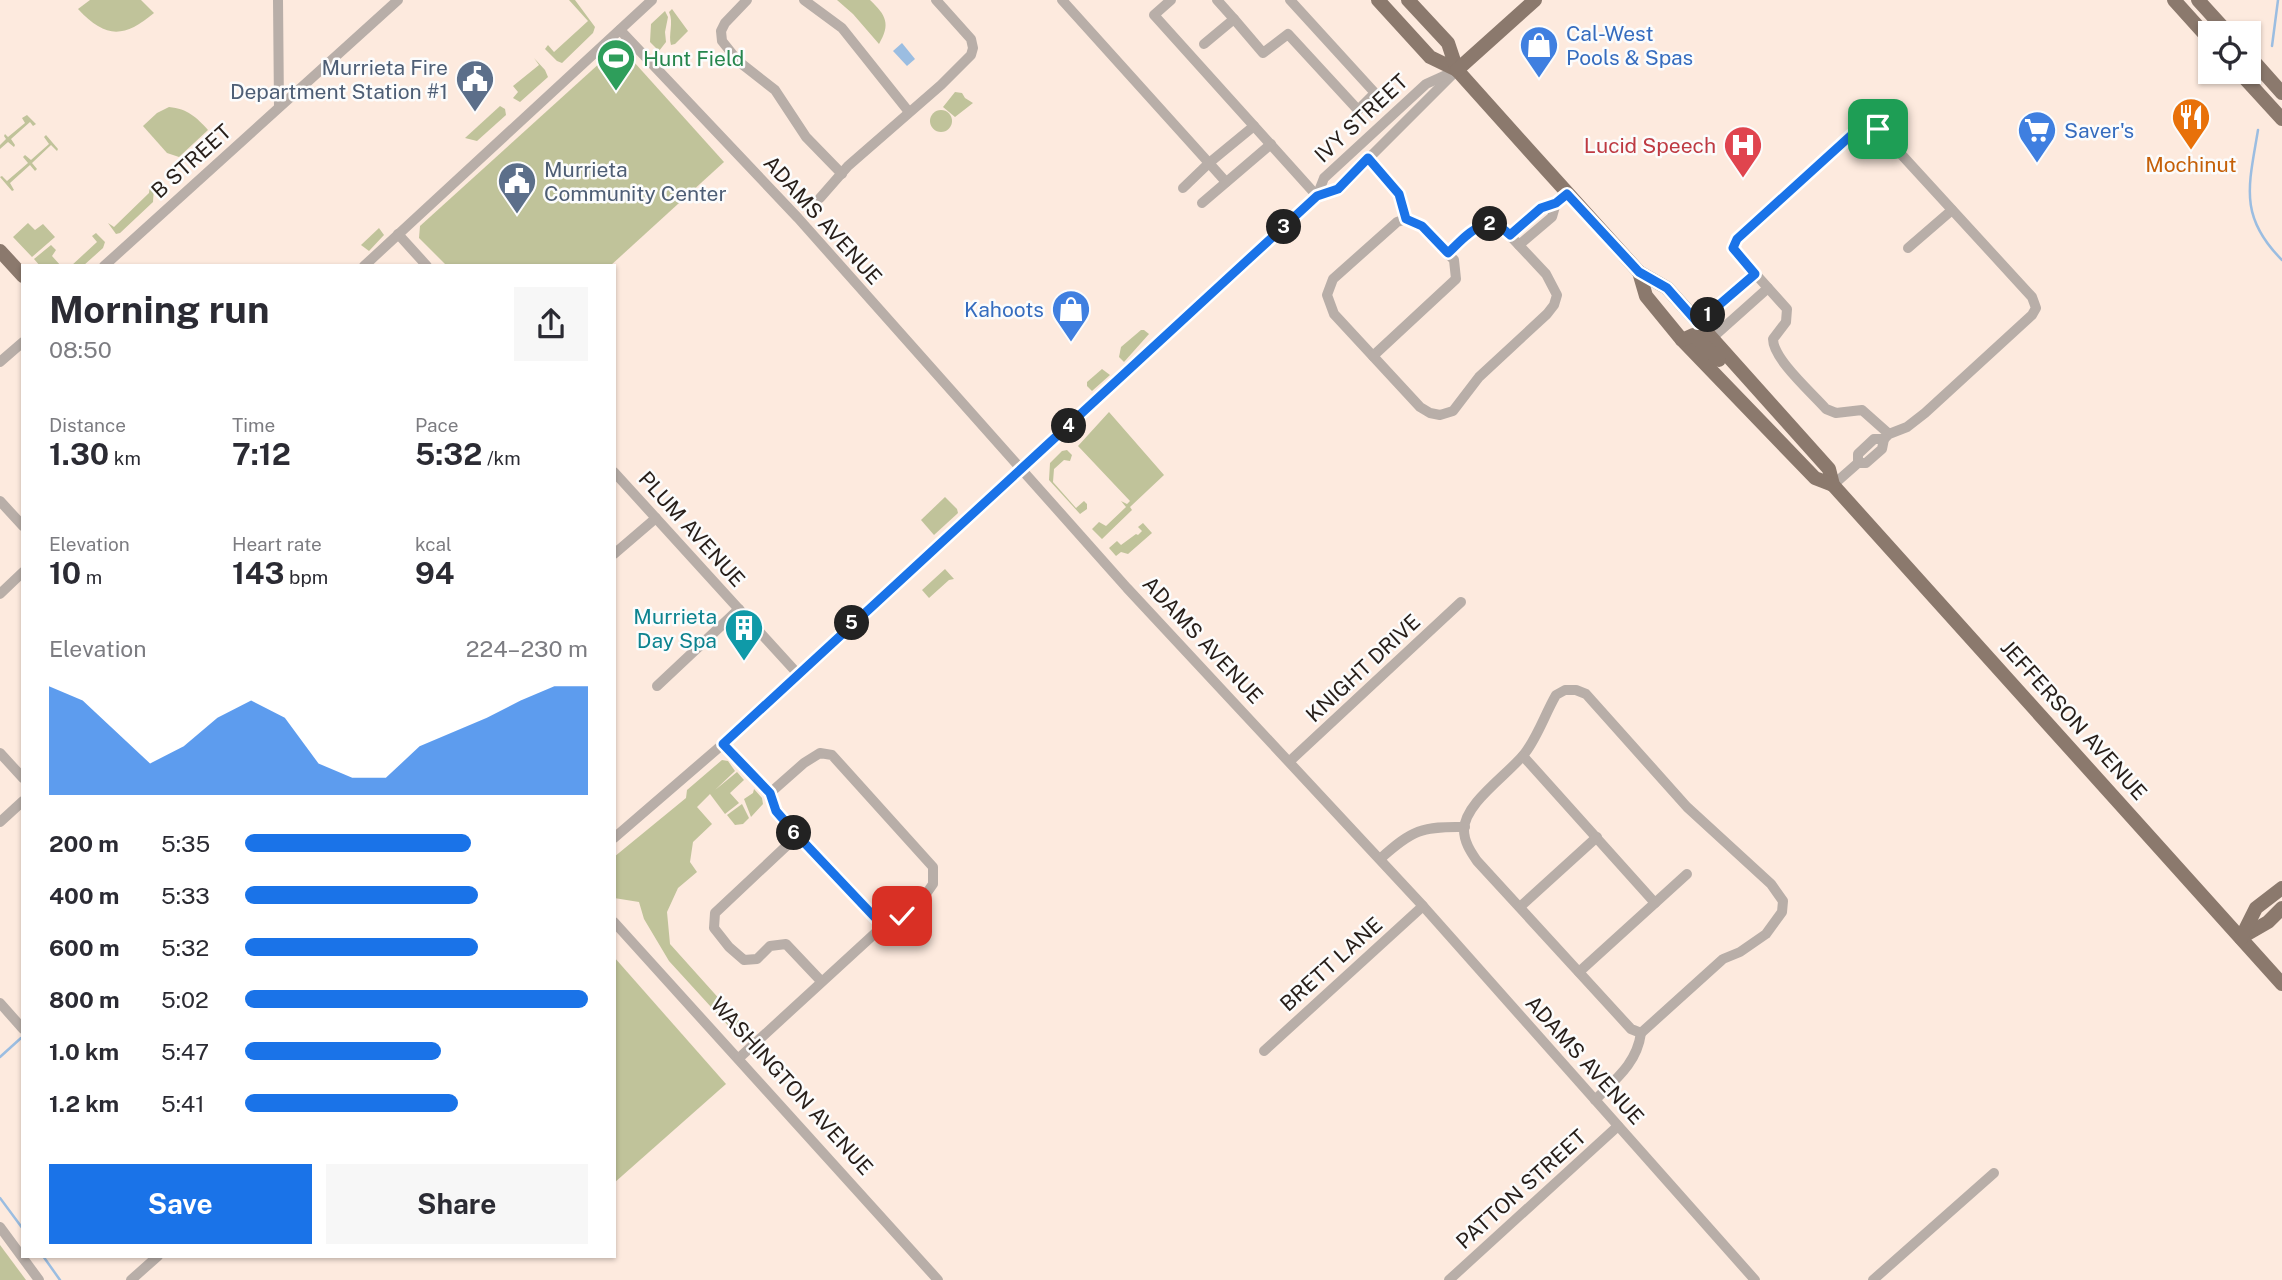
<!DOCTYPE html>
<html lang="en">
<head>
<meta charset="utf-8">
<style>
  :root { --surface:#fff; --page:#f7f7f7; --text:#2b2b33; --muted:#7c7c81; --accent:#1a73e8 }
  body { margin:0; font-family:"Public Sans",sans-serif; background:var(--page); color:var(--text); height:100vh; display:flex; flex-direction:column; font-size:26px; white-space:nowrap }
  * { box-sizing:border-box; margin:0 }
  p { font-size:23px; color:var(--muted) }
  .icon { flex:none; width:38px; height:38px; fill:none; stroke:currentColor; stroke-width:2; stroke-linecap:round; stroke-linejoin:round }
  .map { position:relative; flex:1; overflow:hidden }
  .sheet { position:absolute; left:21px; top:264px; width:595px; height:994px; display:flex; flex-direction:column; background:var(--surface); border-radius:0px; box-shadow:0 2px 5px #0004 }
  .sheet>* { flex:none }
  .fabs { position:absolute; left:2198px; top:21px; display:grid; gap:14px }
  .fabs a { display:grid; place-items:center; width:63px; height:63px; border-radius:0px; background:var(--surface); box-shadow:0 2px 5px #0004; font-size:35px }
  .pin { position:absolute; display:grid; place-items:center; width:60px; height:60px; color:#fff; margin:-30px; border-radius:14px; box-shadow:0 4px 10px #0006 }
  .km { position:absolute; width:35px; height:35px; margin:-18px; border-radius:50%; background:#222; color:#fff; font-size:19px; line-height:35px; text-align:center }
  .round { display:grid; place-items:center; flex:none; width:74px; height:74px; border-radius:0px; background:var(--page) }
  .summary { display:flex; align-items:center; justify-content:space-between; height:119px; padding:0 28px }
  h1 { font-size:38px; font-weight:700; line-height:52px }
  .metrics { display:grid; grid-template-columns:repeat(3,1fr); gap:10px; height:119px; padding:7px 28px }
  .metrics div { display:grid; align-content:center }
  .metrics b { font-size:30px; font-weight:700 }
  .metrics small { font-size:19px; font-weight:400 }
  .metrics p { font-size:19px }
  .chart { height:196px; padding:14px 28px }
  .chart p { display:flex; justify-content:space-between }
  .chart svg { width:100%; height:126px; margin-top:7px; fill:var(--accent); opacity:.7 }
  .cta { display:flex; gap:14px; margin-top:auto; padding:14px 28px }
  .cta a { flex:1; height:80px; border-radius:0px; background:var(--accent); color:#fff; font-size:28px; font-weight:700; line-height:80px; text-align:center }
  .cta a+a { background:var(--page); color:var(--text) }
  ul { padding:0 28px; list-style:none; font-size:23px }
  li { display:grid; grid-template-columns:112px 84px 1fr; align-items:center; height:52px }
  li i { height:18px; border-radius:9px; background:var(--accent) }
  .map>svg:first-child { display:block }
  .green { fill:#c0c39a }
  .water { fill:#9bbde1 }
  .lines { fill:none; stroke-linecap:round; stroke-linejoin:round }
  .stream { stroke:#9bbde1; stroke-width:2.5 }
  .minor { stroke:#b8aea8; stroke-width:10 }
  .major { stroke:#8b796d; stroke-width:14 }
  .route-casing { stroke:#fff; stroke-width:14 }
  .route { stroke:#1a73e8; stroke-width:9 }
  .labels { text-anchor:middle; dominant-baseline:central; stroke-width:5; stroke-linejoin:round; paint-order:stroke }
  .shop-label { font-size:21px; fill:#366cbe; stroke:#fcfcfc; text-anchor:start }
  .leisure-label { font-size:21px; fill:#27864d; stroke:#fcfcfc; text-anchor:start }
  .service-label { font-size:21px; fill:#4e5e75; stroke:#fcfcfc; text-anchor:end }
  .street-label { font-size:21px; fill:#271e19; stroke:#fcfcfc }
  .health-label { font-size:21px; fill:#be3a42; stroke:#fcfcfc; text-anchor:end }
  .food-label { font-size:21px; fill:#c56008; stroke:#fcfcfc }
  .culture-label { font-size:21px; fill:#0d838f; stroke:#fcfcfc; text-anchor:end }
</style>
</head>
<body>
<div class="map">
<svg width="2282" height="1280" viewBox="0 0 2282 1280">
  <rect width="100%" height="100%" fill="#fdeade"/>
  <!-- green -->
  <g class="green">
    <path d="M90,0H141L154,13C124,38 106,39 78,9Z"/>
    <polygon points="569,0 575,0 595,27 593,33 562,63 557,61 545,49 548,45 554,52 588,21"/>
    <path d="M837,0H870C886,15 891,24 879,44L853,14Z"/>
    <path d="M672,9L688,31L675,44L671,45C668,35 674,22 669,12Z"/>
    <polygon points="665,11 668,17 665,32 666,42 659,51 650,42 651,24"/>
    <polygon points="617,50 625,52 724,162 610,266 447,266 419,238 420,226 612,52"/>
    <polygon points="534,58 545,70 548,77 520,102 513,98 518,92 513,86 539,65"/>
    <polygon points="955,92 962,93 965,98 973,103 955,117 943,107"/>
    <polygon points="500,106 505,109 506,115 477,141 465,138"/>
    <path d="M169,107C188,109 196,117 208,130L179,157L167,153L143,126L157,113Z"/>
    <circle cx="941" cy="121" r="11"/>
    <polygon points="27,115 36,124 33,126 30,122 11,139 15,145 14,147 8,142 0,149 0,145 6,139 4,136 5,134 8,137 25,123 22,118"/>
    <polygon points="46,135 58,149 57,151 51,145 32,163 37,169 35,171 30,165 10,183 14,190 12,191 0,177 2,176 7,181 28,163 23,157 25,155 31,160 49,144 44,137"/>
    <polygon points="150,185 154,187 153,202 120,233 116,234 108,223 114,227 149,193"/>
    <polygon points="28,223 35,230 43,224 55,237 32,257 13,237"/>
    <polygon points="379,228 384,235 369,251 361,245"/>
    <polygon points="96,233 105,242 103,248 83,266 71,266 97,242 92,236"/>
    <polygon points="51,245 56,250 52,256 61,266 40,266 34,259"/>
    <polygon points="1141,330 1144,330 1149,334 1124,362 1119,357 1121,347"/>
    <polygon points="1102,369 1110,375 1092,391 1087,386 1087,382"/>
    <polygon points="1109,412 1164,475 1130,507 1132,510 1102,539 1092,529 1099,522 1106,526 1126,507 1121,501 1127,504 1130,501 1078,446"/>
    <polygon points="1067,450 1072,455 1070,461 1064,460 1054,469 1053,482 1076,508 1084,501 1087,504 1087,509 1080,514 1049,480 1050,463 1062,451"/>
    <polygon points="945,497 957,509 958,513 934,535 921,520"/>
    <polygon points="1143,523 1152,533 1128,554 1121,552 1116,556 1109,548 1117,541 1121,545 1136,534 1138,535 1142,531 1138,527"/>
    <polygon points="945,569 954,579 949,580 929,598 922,590"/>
    <polygon points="722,760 728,761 735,771 715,790 737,772 744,780 730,793 739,803 725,814 710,794 697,807 712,824 693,842 690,862 697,872 678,888 667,912 670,944 749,1032 749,1039 743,1042 669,961 644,919 639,902 614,898 614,857 686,798 687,790"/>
    <polygon points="754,789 762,798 763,804 751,817 744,799 753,793"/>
    <polygon points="742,804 749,818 743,824 735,825 727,815"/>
    <polygon points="614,957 726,1084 614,1183"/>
    <polygon points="0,1245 26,1280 0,1280"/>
  </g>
  <!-- water -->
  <polygon class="water" points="902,43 915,59 907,66 893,51"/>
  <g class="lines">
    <!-- stream -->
    <g class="stream">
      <polyline points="2272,46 2278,0"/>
      <path d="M2258,130C2249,185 2238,216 2282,260"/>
      <polyline points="0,1057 21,1038"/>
      <polyline points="0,1198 23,1229"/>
      <polyline points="43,1256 60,1280"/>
    </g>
    <!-- minor -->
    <g class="minor">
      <polyline points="278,0 279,107"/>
      <polyline points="747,0 725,23 721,31 722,41 738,61 775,90 806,137 842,174"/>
      <polyline points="804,0 842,28 909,112"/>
      <polyline points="1062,0 1209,163 1254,126"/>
      <polyline points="1171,0 1154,15 1317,196"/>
      <polyline points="1217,0 1234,19"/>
      <polyline points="620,30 798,218 1127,588 1423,906 1755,1280"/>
      <polyline points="1204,44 1234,19 1263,53 1288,34 1358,110 1375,93 1290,0"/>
      <path d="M1368,158C1385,176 1404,192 1406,219"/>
      <polyline points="1183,188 1209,163 1226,182"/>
      <polyline points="1317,196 1338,189 1454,73"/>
      <polyline points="820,198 848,166 941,85 971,55 973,48 971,39 936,0"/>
      <polyline points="1202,203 1271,144"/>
      <polyline points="1406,219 1397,222 1333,279 1327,295 1334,314 1420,407 1430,413 1440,415 1453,411 1479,377 1547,314 1554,305 1557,295 1546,274 1502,227 1492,224 1481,225 1448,253"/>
      <polyline points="398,234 427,266"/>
      <polyline points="1510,235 1541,208 1556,203 1568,193"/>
      <polyline points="1519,245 1552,217 1556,203"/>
      <polyline points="1908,248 1952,210"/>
      <polyline points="104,266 398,0"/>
      <polyline points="364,266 652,0"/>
      <polyline points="1698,323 1755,274"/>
      <polyline points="1712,338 1768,288"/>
      <polyline points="1373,356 1456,279 1454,260 1422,226 1406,219"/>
      <polyline points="0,362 23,342"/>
      <path d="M1858,463V454L1874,439H1884L1889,434L1907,427L1925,413L2032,315L2036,308L2032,297L1878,129L1869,125L1858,129L1737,239L1733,249L1787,309L1786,322L1773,339C1773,359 1812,393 1826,409L1836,413L1862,410L1889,434"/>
      <polyline points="614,472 797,673"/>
      <polyline points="1833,485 1858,463 1866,463 1882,449 1884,439"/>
      <polyline points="0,501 23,526"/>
      <polyline points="614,554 656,518"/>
      <polyline points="0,594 23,572"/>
      <polyline points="657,686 739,609"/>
      <path d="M1565,690H1576L1586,694L1687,807L1771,884L1783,901L1782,912L1766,934L1740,952L1723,959L1641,1033L1631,1029L1477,861C1471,852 1464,842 1464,830C1464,803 1509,774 1525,753C1538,736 1545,714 1556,695Z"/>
      <polyline points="723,744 770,793 776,811 797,836 883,926"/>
      <polyline points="0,753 23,778"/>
      <polyline points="1523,756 1655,903"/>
      <polyline points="1290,761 1461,602"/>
      <polyline points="0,822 23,801"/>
      <polyline points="797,836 715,913 714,928 729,947 744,960 757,959 770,946 786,944 821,981"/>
      <polyline points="614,838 723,744 1238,271 1317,196 1324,178 1426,84 1457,70"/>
      <path d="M1380,859C1412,830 1422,826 1465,827"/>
      <polyline points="1520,907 1597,837"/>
      <polyline points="614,922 938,1280"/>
      <polyline points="1579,972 1687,874"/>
      <polyline points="0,1003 23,1029"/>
      <polyline points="1264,1051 1423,906"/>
      <polyline points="739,1058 883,926 919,904 933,884 933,867 832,755 820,753 804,763 770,793"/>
      <path d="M1595,1100C1616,1079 1637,1063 1641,1033"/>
      <polyline points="0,1227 39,1280"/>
      <polyline points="131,1280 158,1256"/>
      <polyline points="1449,1280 1618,1126"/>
      <polyline points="1873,1280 1994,1173"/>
    </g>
    <!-- major -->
    <g class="major">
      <polyline points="1378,0 1430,57 1457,70"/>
      <polyline points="1408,0 1448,43 1457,70 1535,157 1639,272 1667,288 1829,469 1833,485 2282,984"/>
      <polyline points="2174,0 2210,40"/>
      <polyline points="2198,0 2228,33"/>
      <polyline points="2249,56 2282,93"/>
      <polyline points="1457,70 1535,0"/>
      <polyline points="2239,72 2282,119"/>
      <polyline points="0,251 23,276"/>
      <polyline points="1639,272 1646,296 1682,340 1815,478 1833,485"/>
      <polyline points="1682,340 1693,335 1719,360"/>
      <polyline points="2242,937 2268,922 2282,908"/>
      <polyline points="2241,938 2256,908 2282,888"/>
    </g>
  </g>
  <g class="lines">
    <!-- route casing -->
    <g class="route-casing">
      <path id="route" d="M902,916L883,926L797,835L776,811L770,793L723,744L1317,196L1338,189L1368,158L1399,194L1406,219L1422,226L1448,253C1466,236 1486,210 1510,235L1541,208L1556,203L1567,194L1639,272L1667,288L1698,323L1755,274L1733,248L1737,239L1858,129L1869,125L1878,129"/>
    </g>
    <!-- route -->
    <use href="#route" class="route"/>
  </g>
  <!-- icons -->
  <defs>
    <g id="shop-pin" transform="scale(2.0125)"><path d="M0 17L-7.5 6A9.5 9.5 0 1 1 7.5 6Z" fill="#3f7fe0" stroke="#fcfcfc"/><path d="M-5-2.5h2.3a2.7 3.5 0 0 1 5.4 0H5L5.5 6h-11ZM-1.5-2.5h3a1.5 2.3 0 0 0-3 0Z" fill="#fff"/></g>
    <g id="stadium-pin" transform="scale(2.0125)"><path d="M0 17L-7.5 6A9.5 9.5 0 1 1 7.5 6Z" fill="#2e9e5b" stroke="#fcfcfc"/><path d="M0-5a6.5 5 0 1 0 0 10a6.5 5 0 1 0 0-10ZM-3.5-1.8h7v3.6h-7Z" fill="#fff"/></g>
    <g id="civic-pin" transform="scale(2.0125)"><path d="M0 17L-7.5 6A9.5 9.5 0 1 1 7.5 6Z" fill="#5c6f8a" stroke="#fcfcfc"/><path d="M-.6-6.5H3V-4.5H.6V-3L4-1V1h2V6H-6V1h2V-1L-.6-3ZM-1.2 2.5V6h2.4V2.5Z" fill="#fff"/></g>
    <g id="restaurant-pin" transform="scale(2.0125)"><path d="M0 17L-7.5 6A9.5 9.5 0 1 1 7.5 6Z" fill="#e8710a" stroke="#fcfcfc"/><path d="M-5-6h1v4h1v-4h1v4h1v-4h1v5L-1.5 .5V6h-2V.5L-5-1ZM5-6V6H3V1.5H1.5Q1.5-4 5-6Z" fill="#fff"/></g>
    <g id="supermarket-pin" transform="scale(2.0125)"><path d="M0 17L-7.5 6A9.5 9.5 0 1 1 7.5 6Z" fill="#3f7fe0" stroke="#fcfcfc"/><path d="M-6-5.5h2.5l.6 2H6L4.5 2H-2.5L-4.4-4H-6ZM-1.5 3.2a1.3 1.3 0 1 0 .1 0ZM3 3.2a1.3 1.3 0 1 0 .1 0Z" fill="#fff"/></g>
    <g id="hospital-pin" transform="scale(2.0125)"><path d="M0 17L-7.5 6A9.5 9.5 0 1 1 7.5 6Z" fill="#e0444e" stroke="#fcfcfc"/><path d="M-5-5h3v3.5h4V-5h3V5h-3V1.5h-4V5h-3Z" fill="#fff"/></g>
    <g id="building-pin" transform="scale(2.0125)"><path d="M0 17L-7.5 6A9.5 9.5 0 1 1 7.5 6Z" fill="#0f9aa8" stroke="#fcfcfc"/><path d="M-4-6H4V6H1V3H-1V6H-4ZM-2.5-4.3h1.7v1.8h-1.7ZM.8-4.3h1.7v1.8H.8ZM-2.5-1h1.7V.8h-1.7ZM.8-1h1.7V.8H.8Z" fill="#fff"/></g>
  </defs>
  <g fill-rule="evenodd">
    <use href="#shop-pin" x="1539" y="45"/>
    <use href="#stadium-pin" x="616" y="58"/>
    <use href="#civic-pin" x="475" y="79"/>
    <use href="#restaurant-pin" x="2191" y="117"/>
    <use href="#supermarket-pin" x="2037" y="130"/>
    <use href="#hospital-pin" x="1743" y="145"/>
    <use href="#civic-pin" x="517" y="181"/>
    <use href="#shop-pin" x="1071" y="309"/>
    <use href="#building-pin" x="744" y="628"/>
  </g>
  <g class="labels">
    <!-- shop labels -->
    <g class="shop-label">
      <text x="1566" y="33">Cal-West<tspan x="1566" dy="24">Pools &amp; Spas</tspan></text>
      <text x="2064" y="130">Saver's</text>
      <text x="1044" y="309" text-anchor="end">Kahoots</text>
    </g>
    <!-- leisure labels -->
    <g class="leisure-label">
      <text x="643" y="58">Hunt Field</text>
    </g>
    <!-- service labels -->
    <g class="service-label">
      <text x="448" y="67">Murrieta Fire<tspan x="448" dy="24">Department Station #1</tspan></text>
      <text x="544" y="169" text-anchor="start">Murrieta<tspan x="544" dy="24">Community Center</tspan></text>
    </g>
    <!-- street labels -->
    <g class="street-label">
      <text transform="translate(1361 118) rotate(-43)">IVY STREET</text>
      <text transform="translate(191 161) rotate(-42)">B STREET</text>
      <text transform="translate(823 220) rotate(48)">ADAMS AVENUE</text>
      <text transform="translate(692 529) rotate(48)">PLUM AVENUE</text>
      <text transform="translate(1203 640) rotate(47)">ADAMS AVENUE</text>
      <text transform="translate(1363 668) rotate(-43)">KNIGHT DRIVE</text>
      <text transform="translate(2074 720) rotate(48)">JEFFERSON AVENUE</text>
      <text transform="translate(1331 964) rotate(-42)">BRETT LANE</text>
      <text transform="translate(1585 1060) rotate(48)">ADAMS AVENUE</text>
      <text transform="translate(792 1086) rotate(48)">WASHINGTON AVENUE</text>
      <text transform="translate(1521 1189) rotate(-42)">PATTON STREET</text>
    </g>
    <!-- health labels -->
    <g class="health-label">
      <text x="1716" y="145">Lucid Speech</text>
    </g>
    <!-- food labels -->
    <g class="food-label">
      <text x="2191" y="164">Mochinut</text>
    </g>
    <!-- culture labels -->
    <g class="culture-label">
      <text x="717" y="616">Murrieta<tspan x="717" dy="24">Day Spa</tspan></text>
    </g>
  </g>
</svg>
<div class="fabs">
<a><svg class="icon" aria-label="locate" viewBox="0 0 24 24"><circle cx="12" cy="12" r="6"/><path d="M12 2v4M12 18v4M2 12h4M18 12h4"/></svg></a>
</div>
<div class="pin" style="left:1878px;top:129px;background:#1e9e55"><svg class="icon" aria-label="arrive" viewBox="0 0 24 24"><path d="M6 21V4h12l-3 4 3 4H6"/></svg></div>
<div class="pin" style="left:902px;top:916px;background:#d93025"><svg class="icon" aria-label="check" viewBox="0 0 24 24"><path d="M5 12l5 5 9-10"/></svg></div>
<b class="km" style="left:1708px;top:315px">1</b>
<b class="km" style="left:1490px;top:224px">2</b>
<b class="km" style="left:1284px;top:227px">3</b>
<b class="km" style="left:1069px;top:426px">4</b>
<b class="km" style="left:852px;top:623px">5</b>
<b class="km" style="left:794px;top:833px">6</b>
<section class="sheet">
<div class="summary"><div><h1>Morning run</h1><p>08:50</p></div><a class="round"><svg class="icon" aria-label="share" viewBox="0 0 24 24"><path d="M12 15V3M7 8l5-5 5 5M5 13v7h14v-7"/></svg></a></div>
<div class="metrics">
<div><p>Distance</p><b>1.30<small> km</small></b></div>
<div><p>Time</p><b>7:12</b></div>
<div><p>Pace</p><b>5:32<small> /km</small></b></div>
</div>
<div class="metrics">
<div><p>Elevation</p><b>10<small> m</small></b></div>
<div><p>Heart rate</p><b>143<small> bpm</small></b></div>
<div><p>kcal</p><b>94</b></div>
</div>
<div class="chart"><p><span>Elevation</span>224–230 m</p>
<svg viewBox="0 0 160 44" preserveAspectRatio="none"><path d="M0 44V6L10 11L20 22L30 33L40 27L50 17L60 11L70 17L80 33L90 38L100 38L110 27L120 22L130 17L140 11L150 6L160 6V44z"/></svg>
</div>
<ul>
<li><b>200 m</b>5:35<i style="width:66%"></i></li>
<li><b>400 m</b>5:33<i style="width:68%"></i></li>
<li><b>600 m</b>5:32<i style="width:68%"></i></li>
<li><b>800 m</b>5:02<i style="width:100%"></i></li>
<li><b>1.0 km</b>5:47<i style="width:57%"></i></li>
<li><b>1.2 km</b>5:41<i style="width:62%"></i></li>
</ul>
<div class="cta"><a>Save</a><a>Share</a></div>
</section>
</div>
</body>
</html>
